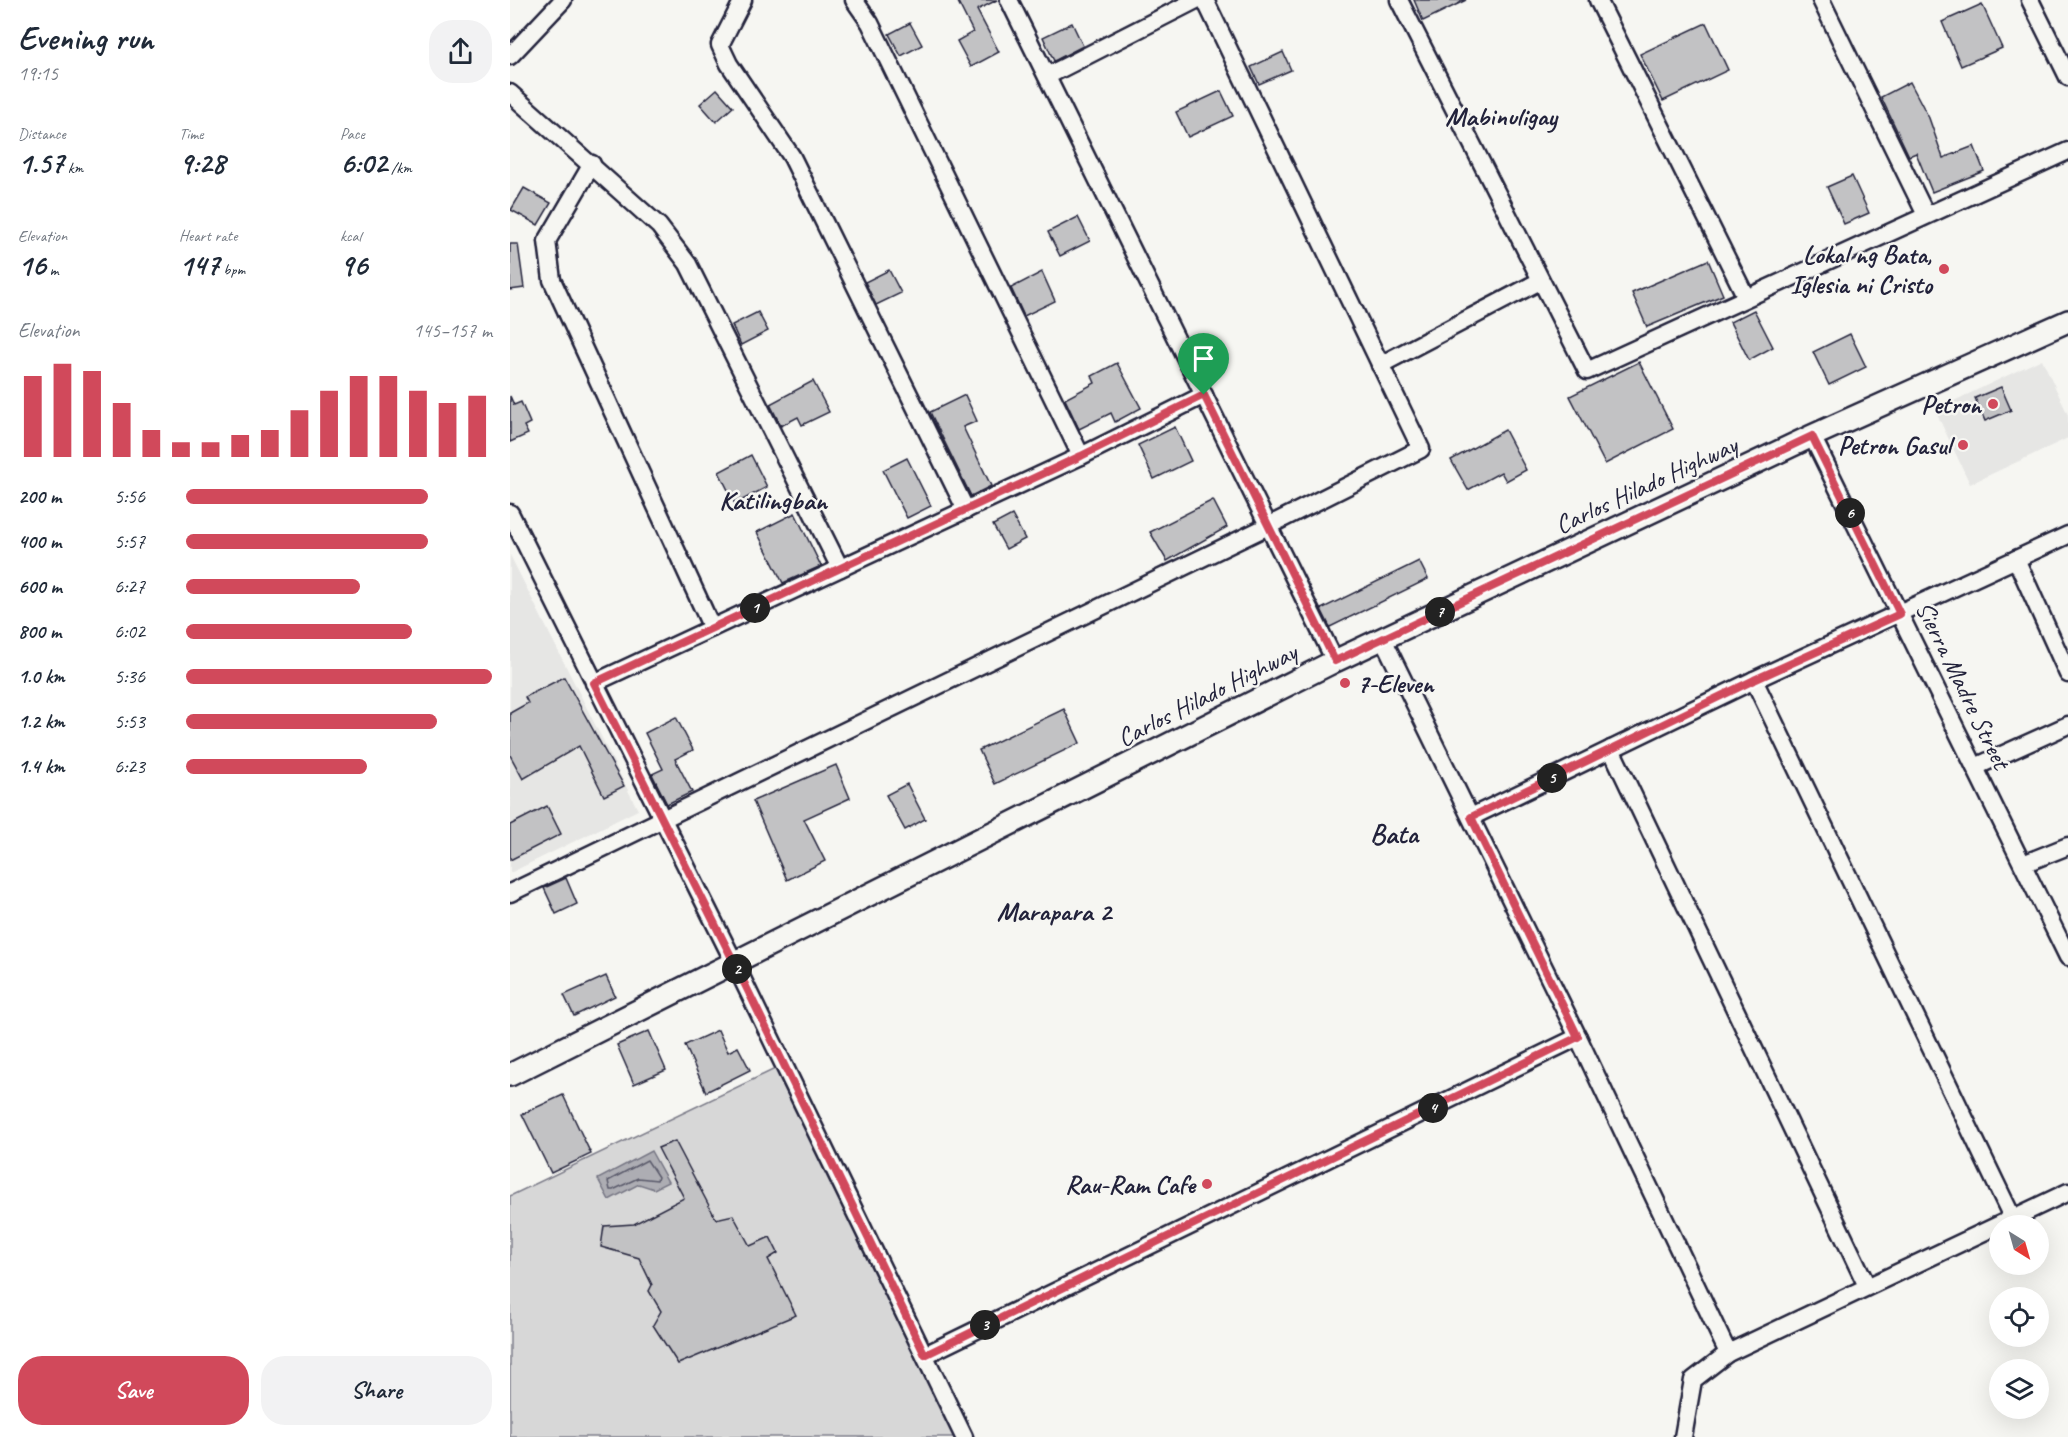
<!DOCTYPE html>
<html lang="en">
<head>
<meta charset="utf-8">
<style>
  :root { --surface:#fff; --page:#f2f2f3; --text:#1f2937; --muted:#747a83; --accent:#d1495b }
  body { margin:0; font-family:Caveat,sans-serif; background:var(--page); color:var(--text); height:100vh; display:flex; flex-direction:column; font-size:22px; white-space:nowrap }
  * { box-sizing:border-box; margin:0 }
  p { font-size:20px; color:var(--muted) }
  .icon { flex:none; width:33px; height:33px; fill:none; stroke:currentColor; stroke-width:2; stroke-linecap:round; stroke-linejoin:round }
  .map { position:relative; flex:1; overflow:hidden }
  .drawer { display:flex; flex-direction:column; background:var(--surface); width:510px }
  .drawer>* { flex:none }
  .needle { width:39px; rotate:143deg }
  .tools { position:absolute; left:1479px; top:1215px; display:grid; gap:12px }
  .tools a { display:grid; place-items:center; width:60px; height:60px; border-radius:50%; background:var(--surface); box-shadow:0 6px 24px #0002; font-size:30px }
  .pin { position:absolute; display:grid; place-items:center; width:51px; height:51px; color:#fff; margin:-62px -26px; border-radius:50% 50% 50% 0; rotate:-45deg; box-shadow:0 0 6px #0007 }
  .pin .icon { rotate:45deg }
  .km { position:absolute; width:30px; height:30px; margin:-15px; border-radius:50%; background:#222; color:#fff; font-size:16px; line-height:30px; text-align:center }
  .round { display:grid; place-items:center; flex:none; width:63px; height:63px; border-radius:24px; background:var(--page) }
  .headline { display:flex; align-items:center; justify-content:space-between; height:102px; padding:0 18px }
  h1 { font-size:33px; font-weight:700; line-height:45px }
  .figures { display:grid; grid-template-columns:repeat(3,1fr); gap:9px; height:102px; padding:6px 18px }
  .figures div { display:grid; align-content:center }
  .figures b { font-size:30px; font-weight:700 }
  .figures small { font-size:16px; font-weight:400 }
  .figures p { font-size:16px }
  .chart { height:168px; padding:12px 18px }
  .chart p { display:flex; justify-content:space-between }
  .chart svg { width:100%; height:108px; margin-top:6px; stroke:var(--accent); stroke-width:6 }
  .button { display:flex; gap:12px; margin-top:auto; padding:12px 18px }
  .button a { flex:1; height:69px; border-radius:24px; background:var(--accent); color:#fff; font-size:24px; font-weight:700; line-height:69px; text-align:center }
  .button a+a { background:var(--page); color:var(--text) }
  ul { padding:0 18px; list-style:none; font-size:20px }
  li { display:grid; grid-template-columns:96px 72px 1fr; align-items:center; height:45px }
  li i { height:15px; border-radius:8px; background:var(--accent) }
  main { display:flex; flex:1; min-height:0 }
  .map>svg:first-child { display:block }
  .built { fill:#e6e6e4 }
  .green { fill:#d7d7d7; stroke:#7c7c89; stroke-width:1.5 }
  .water { fill:#adadb3; stroke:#757583; stroke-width:1.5 }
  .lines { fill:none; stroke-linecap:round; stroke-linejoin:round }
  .shore { stroke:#5a5a6b; stroke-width:1.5 }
  .building { fill:#c2c2c4; stroke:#22223b; stroke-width:1.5 }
  .minor-casing { stroke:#22223b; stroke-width:21 }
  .major-casing { stroke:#22223b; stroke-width:26 }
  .minor { stroke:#f6f6f2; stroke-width:16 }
  .major { stroke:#f6f6f2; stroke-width:21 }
  .route-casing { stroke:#fff; stroke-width:12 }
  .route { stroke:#d1495b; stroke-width:8 }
  .poi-dot { fill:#d1495b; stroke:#f6f6f2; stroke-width:2 }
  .labels { text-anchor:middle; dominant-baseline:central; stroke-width:5; stroke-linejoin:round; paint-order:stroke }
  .poi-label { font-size:26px; font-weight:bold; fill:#22223b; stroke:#f6f6f2; text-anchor:end }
  .street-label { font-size:26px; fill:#22223b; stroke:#f6f6f2 }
  .neighbourhood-label { font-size:27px; font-weight:bold; fill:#22223b; stroke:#f6f6f2 }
  .quarter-label { font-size:28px; font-weight:bold; fill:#22223b; stroke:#f6f6f2 }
</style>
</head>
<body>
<main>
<section class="drawer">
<div class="headline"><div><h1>Evening run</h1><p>19:15</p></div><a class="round"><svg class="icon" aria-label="share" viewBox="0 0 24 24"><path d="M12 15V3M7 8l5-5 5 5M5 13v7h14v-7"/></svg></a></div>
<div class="figures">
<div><p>Distance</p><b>1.57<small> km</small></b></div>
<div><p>Time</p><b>9:28</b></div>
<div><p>Pace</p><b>6:02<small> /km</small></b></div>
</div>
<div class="figures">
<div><p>Elevation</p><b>16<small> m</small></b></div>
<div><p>Heart rate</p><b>147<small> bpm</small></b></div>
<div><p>kcal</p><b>96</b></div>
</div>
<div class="chart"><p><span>Elevation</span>145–157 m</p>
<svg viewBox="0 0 160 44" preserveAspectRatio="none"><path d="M5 44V11M15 44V6M25 44V9M35 44V22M45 44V33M55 44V38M65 44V38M75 44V35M85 44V33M95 44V25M105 44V17M115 44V11M125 44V11M135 44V17M145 44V22M155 44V19"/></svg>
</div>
<ul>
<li><b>200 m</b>5:56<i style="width:79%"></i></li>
<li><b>400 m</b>5:57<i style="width:79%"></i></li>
<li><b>600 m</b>6:27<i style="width:57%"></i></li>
<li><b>800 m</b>6:02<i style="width:74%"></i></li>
<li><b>1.0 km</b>5:36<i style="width:100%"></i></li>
<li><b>1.2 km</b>5:53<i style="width:82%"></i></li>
<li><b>1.4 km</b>6:23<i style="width:59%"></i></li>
</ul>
<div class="button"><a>Save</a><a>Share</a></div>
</section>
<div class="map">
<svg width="1558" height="1437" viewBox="0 0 1558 1437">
  <rect width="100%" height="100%" fill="#f6f6f2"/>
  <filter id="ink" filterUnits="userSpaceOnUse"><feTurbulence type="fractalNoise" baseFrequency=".0167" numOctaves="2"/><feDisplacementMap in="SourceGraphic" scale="12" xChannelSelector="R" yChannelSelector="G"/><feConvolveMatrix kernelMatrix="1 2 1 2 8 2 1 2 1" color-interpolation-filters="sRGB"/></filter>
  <g filter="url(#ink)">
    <!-- built -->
    <g class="built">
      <polygon points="1532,359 1558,415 1558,438 1460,484 1425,410"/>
      <polygon points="0,555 128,810 0,873"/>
    </g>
    <!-- green -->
    <polygon class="green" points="267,1068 447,1437 0,1437 0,1196"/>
    <!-- water -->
    <polygon class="water" points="141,1151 158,1182 144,1189 129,1184 99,1200 88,1179"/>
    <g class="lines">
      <!-- shore -->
      <polygon class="shore" points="137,1160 148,1177 147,1180 128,1178 103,1190 100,1190 98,1181"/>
    </g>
    <!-- building -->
    <g class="building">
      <polygon points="447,0 487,0 467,10 489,52 461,67 447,41 463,32"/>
      <polygon points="904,0 956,0 913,21"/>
      <polygon points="1472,4 1492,48 1451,66 1432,22"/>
      <polygon points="400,23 412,45 391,56 379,34"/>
      <polygon points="562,23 573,46 544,61 533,37"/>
      <polygon points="1196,23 1218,70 1153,101 1130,54"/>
      <polygon points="773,52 781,70 749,84 741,67"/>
      <polygon points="1400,82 1419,118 1433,158 1464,146 1474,171 1422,192 1406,153 1399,156 1371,97"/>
      <polygon points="207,89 223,107 206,122 190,104"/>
      <polygon points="711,91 723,116 678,137 666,112"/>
      <polygon points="1342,176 1359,213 1334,224 1317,187"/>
      <polygon points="14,188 41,203 28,225 1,210"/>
      <polygon points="568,217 580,241 550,256 538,232"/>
      <polygon points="0,244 8,244 14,288 0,290"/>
      <polygon points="1198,260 1213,295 1137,327 1122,293"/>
      <polygon points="379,270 391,293 366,305 355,282"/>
      <polygon points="532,272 545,301 514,316 501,288"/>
      <polygon points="1244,310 1263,347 1239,360 1220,322"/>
      <polygon points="248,312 258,331 231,345 222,325"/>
      <polygon points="1340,334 1356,367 1319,385 1303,352"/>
      <polygon points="1129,362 1163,429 1095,464 1060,396"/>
      <polygon points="607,363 631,408 605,422 601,413 569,429 555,399 585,383 582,376"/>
      <polygon points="303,381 319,412 292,425 288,417 271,426 260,404"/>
      <polygon points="1491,387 1501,410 1475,421 1465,398"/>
      <polygon points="455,395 467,421 453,427 481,486 461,496 420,412"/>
      <polygon points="0,396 4,405 11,402 20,423 14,426 18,434 0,442"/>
      <polygon points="665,427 681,461 644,479 628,445"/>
      <polygon points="995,430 1016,470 996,481 991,472 958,490 941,460"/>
      <polygon points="241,455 257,487 225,504 209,472"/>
      <polygon points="397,458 421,506 397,518 373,470"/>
      <polygon points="703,500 717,527 657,561 640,532"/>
      <polygon points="285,513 311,566 273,583 247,532"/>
      <polygon points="502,515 515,539 496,549 483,525"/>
      <polygon points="909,561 918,579 820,627 811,609"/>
      <polygon points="54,677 114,786 94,796 69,746 13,779 0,755 0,713 18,703 15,697"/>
      <polygon points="554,709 570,743 485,784 469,750"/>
      <polygon points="166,717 183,750 165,759 182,792 157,804 142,774 153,769 135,733"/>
      <polygon points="326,765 340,798 294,819 315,861 277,880 243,801"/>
      <polygon points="397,784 415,819 395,830 376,795"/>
      <polygon points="37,806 51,834 0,860 0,825"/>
      <polygon points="56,878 67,904 46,914 34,888"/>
      <polygon points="96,976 105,996 64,1016 54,995"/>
      <polygon points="208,1030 218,1052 228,1047 240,1070 196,1092 175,1045"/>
      <polygon points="139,1031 156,1070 124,1084 107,1045"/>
      <polygon points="53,1095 81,1154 41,1173 12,1114"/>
      <polygon points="165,1141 206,1219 223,1215 240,1246 260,1237 268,1253 258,1259 286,1315 168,1364 143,1325 151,1311 139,1291 142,1285 129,1258 91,1247 94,1226 124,1224 174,1198 148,1148"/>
    </g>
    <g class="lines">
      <!-- minor casing -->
      <g class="minor-casing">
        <g id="minor">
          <polyline points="233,0 210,45 219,64 282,157 456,510"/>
          <polyline points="344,0 360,23 571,456"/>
          <polyline points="499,0 825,661"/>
          <polyline points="889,0 1077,371 1558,151"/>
          <polyline points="1088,0 1236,297"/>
          <polyline points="1311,0 1416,215"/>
          <polyline points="1520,0 1558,77"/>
          <polyline points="0,56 53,0"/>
          <polyline points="537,76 686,0"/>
          <polyline points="0,93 149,226 178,264 330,568"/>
          <polyline points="82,164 37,241 42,280 202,628"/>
          <polyline points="870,365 1030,281"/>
          <polyline points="1302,436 1558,957"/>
          <polyline points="0,513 225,964 454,1437"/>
          <polyline points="1506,559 1558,674"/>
          <polyline points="873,639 1068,1037 1218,1353"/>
          <polyline points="1244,680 1503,1219"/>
          <polyline points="84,683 571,456 694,395"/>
          <polyline points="1101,749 1357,1286"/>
          <polyline points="1465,767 1558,725"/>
          <polyline points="961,817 1244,680 1558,535"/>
          <polyline points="1513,864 1558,846"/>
          <polyline points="0,893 758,526 911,449 695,0"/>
          <polyline points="415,1355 1068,1037"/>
          <polyline points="1173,1437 1183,1380 1218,1353 1558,1192"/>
        </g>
      </g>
      <!-- major casing -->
      <g class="major-casing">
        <polyline id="major" points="0,1075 825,661 1302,436 1558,321"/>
      </g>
      <!-- minor -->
      <use href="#minor" class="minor"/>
      <!-- major -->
      <use href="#major" class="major"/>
    </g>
  </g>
  <g class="lines" filter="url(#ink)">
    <!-- route casing -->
    <g class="route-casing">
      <polygon id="route" points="694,395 825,661 1302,436 1390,614 1244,680 961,817 1068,1037 415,1355 225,964 84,683 571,456"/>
    </g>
    <!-- route -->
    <use href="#route" class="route"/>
  </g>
  <!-- markers -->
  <g class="poi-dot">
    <circle cx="1434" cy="269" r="6"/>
    <circle cx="1483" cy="404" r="6"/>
    <circle cx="1453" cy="445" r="6"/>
    <circle cx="835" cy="683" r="6"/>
    <circle cx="697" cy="1184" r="6"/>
  </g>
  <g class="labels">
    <!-- poi labels -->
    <g class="poi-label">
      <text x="1422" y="254">Lokal ng Bata,<tspan x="1422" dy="30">Iglesia ni Cristo</tspan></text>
      <text x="1471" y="404">Petron</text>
      <text x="1441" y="445">Petron Gasul</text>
      <text x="847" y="683" text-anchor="start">7-Eleven</text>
      <text x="685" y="1184">Rau-Ram Cafe</text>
    </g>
    <!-- street labels -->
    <g class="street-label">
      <text transform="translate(1136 485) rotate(-25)">Carlos Hilado Highway</text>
      <text transform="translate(1453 685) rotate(64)">Sierra Madre Street</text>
      <text transform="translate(697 695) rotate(-27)">Carlos Hilado Highway</text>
    </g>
    <!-- neighbourhood labels -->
    <g class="neighbourhood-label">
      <text x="991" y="116">Mabinuligay</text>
      <text x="263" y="500">Katilingban</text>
      <text x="544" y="911">Marapara 2</text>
    </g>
    <!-- quarter labels -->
    <g class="quarter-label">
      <text x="884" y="833">Bata</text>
    </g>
  </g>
</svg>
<div class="tools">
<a><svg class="needle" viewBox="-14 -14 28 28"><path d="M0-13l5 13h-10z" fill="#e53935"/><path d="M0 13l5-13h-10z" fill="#747a83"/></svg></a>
<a><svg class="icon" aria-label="locate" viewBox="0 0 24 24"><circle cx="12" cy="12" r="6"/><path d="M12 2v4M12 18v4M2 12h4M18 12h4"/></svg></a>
<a><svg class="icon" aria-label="layers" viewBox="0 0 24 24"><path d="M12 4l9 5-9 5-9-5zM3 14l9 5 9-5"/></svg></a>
</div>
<div class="pin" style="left:694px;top:395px;background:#1e9e55"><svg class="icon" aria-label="arrive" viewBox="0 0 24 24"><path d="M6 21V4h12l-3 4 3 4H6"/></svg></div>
<b class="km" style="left:245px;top:608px">1</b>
<b class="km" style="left:227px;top:969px">2</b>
<b class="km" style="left:475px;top:1325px">3</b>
<b class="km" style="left:923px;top:1108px">4</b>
<b class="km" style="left:1042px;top:778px">5</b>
<b class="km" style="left:1340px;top:513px">6</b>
<b class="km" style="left:930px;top:612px">7</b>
</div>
</main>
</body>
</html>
